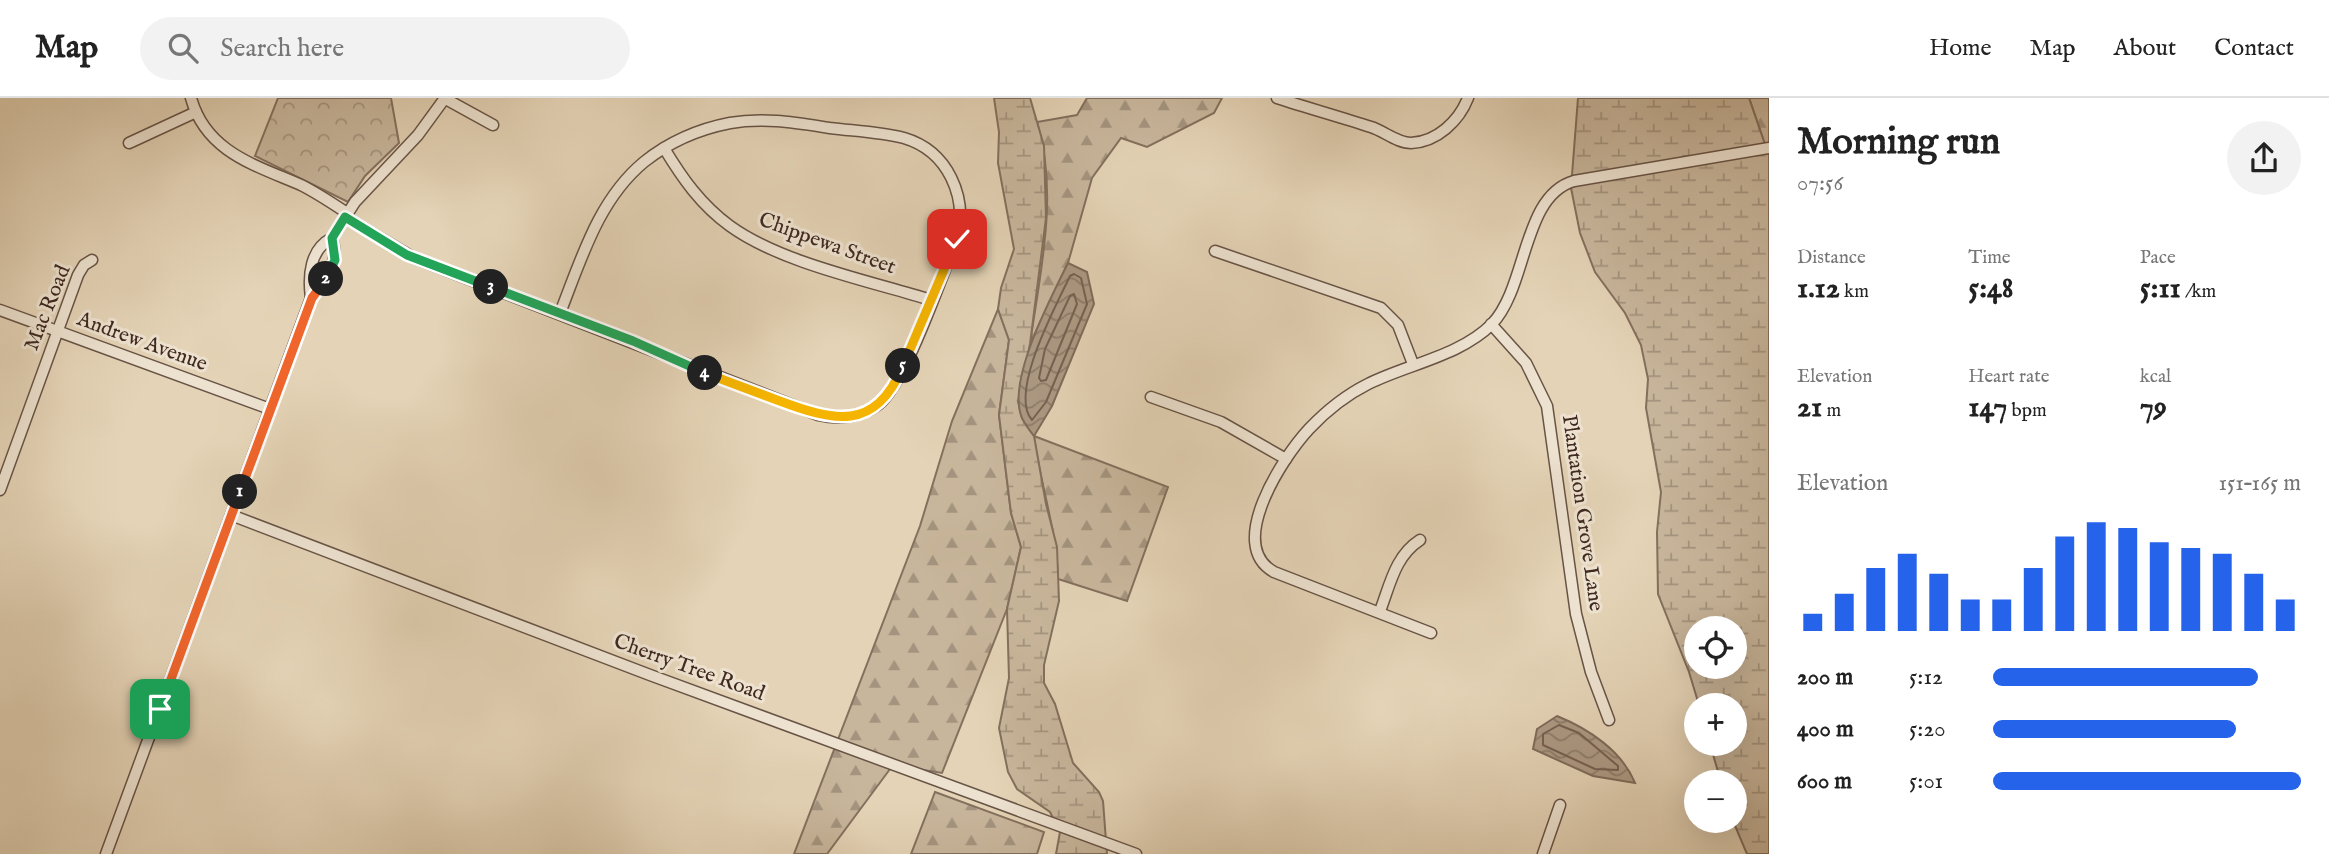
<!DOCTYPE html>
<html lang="en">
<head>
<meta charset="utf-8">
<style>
  :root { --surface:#fff; --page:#f2f2f2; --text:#222; --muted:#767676; --line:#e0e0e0; --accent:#2563eb }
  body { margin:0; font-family:"IM FELL English",serif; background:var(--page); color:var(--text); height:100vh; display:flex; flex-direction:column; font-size:26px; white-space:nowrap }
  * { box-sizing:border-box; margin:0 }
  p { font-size:23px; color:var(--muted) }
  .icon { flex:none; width:38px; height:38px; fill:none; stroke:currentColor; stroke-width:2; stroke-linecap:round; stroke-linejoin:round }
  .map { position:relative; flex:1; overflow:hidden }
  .panel { display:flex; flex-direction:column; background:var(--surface); width:560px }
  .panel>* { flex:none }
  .buttons { position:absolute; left:1684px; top:518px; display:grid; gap:14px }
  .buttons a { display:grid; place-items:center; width:63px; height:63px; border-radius:50%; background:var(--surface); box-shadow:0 7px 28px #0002; font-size:35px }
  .pin { position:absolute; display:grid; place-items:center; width:60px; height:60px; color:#fff; margin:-30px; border-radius:14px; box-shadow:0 4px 10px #0006 }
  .km { position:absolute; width:35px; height:35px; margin:-18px; border-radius:50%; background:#222; color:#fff; font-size:19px; line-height:35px; text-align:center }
  .round { display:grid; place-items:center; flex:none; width:74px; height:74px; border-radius:37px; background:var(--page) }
  .overview { display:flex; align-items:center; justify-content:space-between; height:119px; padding:0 28px }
  h1 { font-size:38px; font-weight:800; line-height:52px }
  .metrics { display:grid; grid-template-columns:repeat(3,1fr); gap:10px; height:119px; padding:7px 28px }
  .metrics div { display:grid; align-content:center }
  .metrics b { font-size:30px; font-weight:800 }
  .metrics small { font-size:19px; font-weight:400 }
  .metrics p { font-size:19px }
  .chart { height:196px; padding:14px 28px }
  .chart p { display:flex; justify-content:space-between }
  .chart svg { width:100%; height:126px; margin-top:7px; stroke:var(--accent); stroke-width:6 }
  ul { padding:0 28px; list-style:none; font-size:23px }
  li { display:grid; grid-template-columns:112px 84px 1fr; align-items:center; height:52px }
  li i { height:18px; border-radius:9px; background:var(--accent) }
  header { display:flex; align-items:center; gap:42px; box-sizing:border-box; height:98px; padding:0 35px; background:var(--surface); border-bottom:2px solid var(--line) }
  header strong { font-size:33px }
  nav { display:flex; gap:38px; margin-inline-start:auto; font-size:24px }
  .search { width:490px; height:63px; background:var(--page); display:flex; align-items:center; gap:18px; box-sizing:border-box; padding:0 24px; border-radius:38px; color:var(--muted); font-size:26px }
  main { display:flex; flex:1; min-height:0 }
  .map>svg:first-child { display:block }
  .forest { fill:url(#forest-firs); stroke:#84705e; stroke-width:2 }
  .wetland { fill:url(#wetland-marsh); stroke:#84705e; stroke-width:2; fill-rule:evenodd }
  .park { fill:url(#park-crowns); stroke:#84705e; stroke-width:2 }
  .water { fill:url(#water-waves); stroke:#806c5b; stroke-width:2 }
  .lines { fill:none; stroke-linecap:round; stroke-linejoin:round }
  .shore { stroke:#766152; stroke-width:2 }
  .minor-casing { stroke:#685446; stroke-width:13 }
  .minor { stroke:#ede2d0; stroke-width:10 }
  .split-1-casing { stroke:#fff; stroke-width:14 }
  .split-2-casing { stroke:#fff; stroke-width:14 }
  .split-3-casing { stroke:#fff; stroke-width:14 }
  .split-4-casing { stroke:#fff; stroke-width:14 }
  .split-5-casing { stroke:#fff; stroke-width:14 }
  .split-6-casing { stroke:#fff; stroke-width:14 }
  .split-1 { stroke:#f0652b; stroke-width:9 }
  .split-2 { stroke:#f0652b; stroke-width:9 }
  .split-3 { stroke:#22a559; stroke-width:9 }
  .split-4 { stroke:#22a559; stroke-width:9 }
  .split-5 { stroke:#f5b400; stroke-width:9 }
  .split-6 { stroke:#f5b400; stroke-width:9 }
  .labels { text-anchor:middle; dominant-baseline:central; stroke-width:6; stroke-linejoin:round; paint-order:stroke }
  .street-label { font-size:21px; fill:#3f2920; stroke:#ede2d0 }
</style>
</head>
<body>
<header>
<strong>Map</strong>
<div class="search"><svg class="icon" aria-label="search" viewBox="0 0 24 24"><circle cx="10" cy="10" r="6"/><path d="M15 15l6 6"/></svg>Search here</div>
<nav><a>Home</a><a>Map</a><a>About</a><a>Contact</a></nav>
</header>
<main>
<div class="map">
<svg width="1769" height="756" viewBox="0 0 1769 756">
  <defs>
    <pattern id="forest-firs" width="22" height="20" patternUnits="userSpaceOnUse" patternTransform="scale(1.75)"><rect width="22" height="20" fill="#c8b69c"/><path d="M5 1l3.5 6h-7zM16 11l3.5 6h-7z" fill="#a4947f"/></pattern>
    <pattern id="wetland-marsh" width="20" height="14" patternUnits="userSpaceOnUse" patternTransform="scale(1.75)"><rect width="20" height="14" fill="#c8b69c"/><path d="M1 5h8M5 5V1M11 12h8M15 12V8" fill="none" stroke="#a4947f"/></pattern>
    <pattern id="park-crowns" width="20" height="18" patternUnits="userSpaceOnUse" patternTransform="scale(1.75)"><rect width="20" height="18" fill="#c8b69c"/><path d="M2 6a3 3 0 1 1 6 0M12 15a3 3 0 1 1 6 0" fill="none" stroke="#a4947f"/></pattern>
    <pattern id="water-waves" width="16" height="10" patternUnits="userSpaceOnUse" patternTransform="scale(1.75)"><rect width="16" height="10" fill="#ac9983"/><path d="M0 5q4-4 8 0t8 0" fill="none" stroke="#8d7d6b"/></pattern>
  </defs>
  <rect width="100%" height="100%" fill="#e4d3b6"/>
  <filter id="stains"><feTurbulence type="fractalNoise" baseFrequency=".00286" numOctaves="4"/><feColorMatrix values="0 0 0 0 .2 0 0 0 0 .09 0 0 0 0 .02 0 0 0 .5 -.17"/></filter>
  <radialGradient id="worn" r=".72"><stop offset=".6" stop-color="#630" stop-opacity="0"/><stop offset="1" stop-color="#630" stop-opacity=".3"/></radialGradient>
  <!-- forest -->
  <g class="forest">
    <path d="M1087,0H1222L1214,15L1147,49L1121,40L1092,80L1068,165L1030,246C1040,175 1059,95 1037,24L1077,17Z"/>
    <polygon points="1749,0 1769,0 1769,58"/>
    <polygon points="998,211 1009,242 999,317 1011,415 1021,449 1007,511 942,675 893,667 827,756 794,756 920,428 952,323"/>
    <path d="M1034,338L1168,389L1127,503L1058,481C1057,432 1040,386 1034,338Z"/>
    <polygon points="935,694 1044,734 1037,756 911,756"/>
  </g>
  <!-- wetland -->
  <g class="wetland">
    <polygon points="994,0 1030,0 1044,48 1046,120 1030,246 1018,303 1022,320 1034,338 1046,406 1057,449 1059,503 1044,567 1044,585 1055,606 1073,665 1099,694 1103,703 1107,756 1056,756 1060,734 1050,714 1017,691 1008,674 999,630 1009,580 1007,511 1021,449 1011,415 999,317 1009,242 998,211 1001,190 1014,151 998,65 999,34"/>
    <path d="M1578,0H1749L1769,58V756H1747L1733,723L1734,684H1721L1710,646H1734V607H1699L1689,574L1658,496L1657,434L1661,394L1646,310L1648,281L1641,247L1625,215L1595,174L1580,135L1571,90ZM1696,530H1734V569H1696Z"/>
  </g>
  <!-- park -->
  <polygon class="park" points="278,0 391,0 399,45 365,78 348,104 255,58"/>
  <!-- water -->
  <g class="water">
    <path d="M1068,165L1087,174L1094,206L1052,308L1034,338C1030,333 1025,326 1022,320C1006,283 1051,200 1068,165Z"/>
    <path d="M1557,618C1589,631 1622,653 1635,685L1593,678L1533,651L1537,631Z"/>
  </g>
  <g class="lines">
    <!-- shore -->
    <g class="shore">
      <path d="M1074,176L1081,180L1087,206L1046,304L1032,322C1008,295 1057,206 1070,178Z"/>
      <polygon points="1074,196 1077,206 1046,282 1041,283 1039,280 1045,251 1070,198"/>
      <polygon points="1559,627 1579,635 1618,668 1618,672 1595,671 1543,647 1543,636"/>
    </g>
    <!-- minor casing -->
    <g class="minor-casing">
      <g id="minor">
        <path d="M191,0C206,54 255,67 301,87C317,95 332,105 347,115"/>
        <polyline points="444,0 493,27"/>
        <path d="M1277,0C1308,10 1340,19 1371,29C1384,33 1397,45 1411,45C1437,44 1459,23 1468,0"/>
        <polyline points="129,45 196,14"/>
        <path d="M664,50C682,80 701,107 730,128C781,165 870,183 931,202"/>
        <path d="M345,119L414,160L818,317C840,322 860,320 879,306C905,286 942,177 957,141C968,99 948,53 904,40C880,34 854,33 830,30C797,25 764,19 730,25C699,31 669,44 644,64C598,102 581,162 560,215"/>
        <polyline points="1215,153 1381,210 1398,227 1413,266"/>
        <path d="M311,200C308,178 310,151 332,140"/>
        <polyline points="0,212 270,311"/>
        <polyline points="1491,226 1526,265 1547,308 1576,516 1591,574 1609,622"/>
        <polyline points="1151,299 1221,324 1286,361"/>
        <polyline points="0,392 78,177 84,167 92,162"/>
        <polyline points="231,417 650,577 1136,756"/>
        <path d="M1380,513C1390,487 1395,458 1420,442"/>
        <path d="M1431,535L1274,474C1225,447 1283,359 1309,331C1326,313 1346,297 1368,286C1408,266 1460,258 1492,226C1528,188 1522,98 1574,83L1769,50"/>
        <path d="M106,756L311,200C327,182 340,165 332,140L355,104L418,37L445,0"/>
        <polyline points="1543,756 1560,707"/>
      </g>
    </g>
    <!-- minor -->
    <use href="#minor" class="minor"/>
  </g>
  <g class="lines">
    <!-- split-1 casing -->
    <g class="split-1-casing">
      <polyline id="split-1" points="160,611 240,394"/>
    </g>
    <!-- split-2 casing -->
    <g class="split-2-casing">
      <polyline id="split-2" points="240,394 312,200 326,181"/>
    </g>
    <!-- split-3 casing -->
    <g class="split-3-casing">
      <polyline id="split-3" points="326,181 335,162 332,140 345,119 407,157 491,189"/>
    </g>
    <!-- split-4 casing -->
    <g class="split-4-casing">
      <polyline id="split-4" points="491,189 633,243 705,275"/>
    </g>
    <!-- split-5 casing -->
    <g class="split-5-casing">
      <path id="split-5" d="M705,275C729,284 753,293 777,302C833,323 875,335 903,268"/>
    </g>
    <!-- split-6 casing -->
    <g class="split-6-casing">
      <polyline id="split-6" points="903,268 957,141"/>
    </g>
    <!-- split-1 -->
    <use href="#split-1" class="split-1"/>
    <!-- split-2 -->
    <use href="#split-2" class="split-2"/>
    <!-- split-3 -->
    <use href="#split-3" class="split-3"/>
    <!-- split-4 -->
    <use href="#split-4" class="split-4"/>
    <!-- split-5 -->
    <use href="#split-5" class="split-5"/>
    <!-- split-6 -->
    <use href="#split-6" class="split-6"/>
  </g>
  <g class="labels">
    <!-- street labels -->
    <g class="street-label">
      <text transform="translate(827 146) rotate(20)">Chippewa Street</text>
      <text transform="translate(48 210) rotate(-68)">Mac Road</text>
      <text transform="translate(142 244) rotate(20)">Andrew Avenue</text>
      <text transform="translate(1582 415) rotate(82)">Plantation Grove Lane</text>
      <text transform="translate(689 570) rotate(20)">Cherry Tree Road</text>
    </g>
  </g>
  <rect width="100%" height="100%" filter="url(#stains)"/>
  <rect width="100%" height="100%" fill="url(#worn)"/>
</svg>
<div class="buttons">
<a><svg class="icon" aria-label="locate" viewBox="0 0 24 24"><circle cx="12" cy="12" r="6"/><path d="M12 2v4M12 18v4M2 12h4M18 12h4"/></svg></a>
<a>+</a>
<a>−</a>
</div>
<div class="pin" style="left:160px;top:611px;background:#1e9e55"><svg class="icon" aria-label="arrive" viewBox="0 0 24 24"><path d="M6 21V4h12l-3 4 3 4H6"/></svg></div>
<div class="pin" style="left:957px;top:141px;background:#d93025"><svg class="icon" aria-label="check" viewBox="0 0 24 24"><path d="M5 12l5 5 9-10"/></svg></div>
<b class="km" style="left:240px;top:394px">1</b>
<b class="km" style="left:326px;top:181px">2</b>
<b class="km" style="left:491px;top:189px">3</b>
<b class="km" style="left:705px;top:275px">4</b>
<b class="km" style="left:903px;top:268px">5</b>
</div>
<section class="panel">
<div class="overview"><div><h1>Morning run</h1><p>07:56</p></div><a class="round"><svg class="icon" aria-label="share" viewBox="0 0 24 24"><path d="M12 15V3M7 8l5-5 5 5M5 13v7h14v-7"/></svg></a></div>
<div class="metrics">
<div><p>Distance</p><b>1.12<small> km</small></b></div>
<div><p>Time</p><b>5:48</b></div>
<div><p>Pace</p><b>5:11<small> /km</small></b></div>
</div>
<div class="metrics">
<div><p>Elevation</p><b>21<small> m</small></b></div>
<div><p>Heart rate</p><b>147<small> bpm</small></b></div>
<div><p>kcal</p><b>79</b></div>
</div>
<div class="chart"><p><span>Elevation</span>151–165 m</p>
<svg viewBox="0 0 160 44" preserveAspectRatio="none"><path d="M5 44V38M15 44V31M25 44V22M35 44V17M45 44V24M55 44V33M65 44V33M75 44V22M85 44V11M95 44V6M105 44V8M115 44V13M125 44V15M135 44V17M145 44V24M155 44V33"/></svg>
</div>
<ul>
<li><b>200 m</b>5:12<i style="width:86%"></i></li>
<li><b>400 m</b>5:20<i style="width:79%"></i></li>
<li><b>600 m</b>5:01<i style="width:100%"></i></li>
</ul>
</section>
</main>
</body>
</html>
